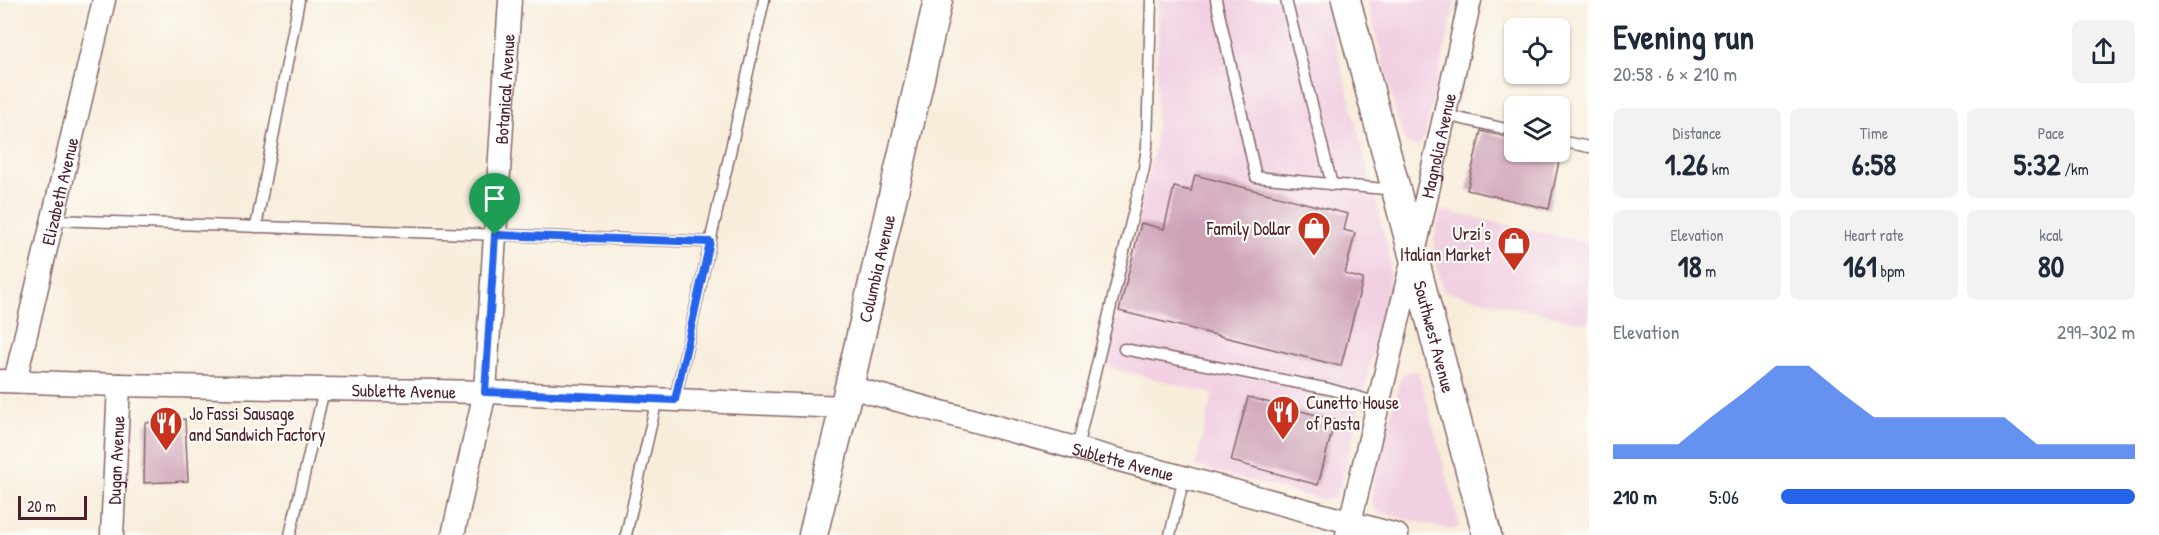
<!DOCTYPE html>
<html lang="en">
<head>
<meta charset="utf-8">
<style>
  :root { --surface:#fff; --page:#f2f2f3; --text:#1f2937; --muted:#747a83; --accent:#2563eb }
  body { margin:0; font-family:"Patrick Hand",sans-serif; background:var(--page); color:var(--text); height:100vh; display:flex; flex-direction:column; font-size:22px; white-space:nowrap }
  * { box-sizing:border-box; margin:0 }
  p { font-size:20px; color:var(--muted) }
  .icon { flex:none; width:33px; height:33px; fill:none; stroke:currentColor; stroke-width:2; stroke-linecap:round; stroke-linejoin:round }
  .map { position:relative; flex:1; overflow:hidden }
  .drawer { display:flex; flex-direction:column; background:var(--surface); width:570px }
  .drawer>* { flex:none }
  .tools { position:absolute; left:1504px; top:18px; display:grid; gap:12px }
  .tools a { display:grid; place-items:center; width:66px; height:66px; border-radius:9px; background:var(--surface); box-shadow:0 2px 4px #0004; font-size:30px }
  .scale { position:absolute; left:18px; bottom:15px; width:69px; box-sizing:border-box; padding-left:6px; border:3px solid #4a1f2b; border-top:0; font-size:16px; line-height:21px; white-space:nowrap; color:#4a1f2b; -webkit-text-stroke:4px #fdfcf7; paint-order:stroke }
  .pin { position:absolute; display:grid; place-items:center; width:51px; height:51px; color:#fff; margin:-62px -26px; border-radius:50% 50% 50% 0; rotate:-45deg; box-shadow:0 0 6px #0007 }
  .pin .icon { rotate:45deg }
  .round { display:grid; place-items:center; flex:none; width:63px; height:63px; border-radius:9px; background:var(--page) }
  .summary { display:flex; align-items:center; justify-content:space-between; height:102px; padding:0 24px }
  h1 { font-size:33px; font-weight:800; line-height:45px }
  .metrics { display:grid; grid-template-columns:repeat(3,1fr); gap:9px; height:102px; padding:6px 24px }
  .metrics div { display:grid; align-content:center; border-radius:9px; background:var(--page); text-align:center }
  .metrics b { font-size:30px; font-weight:800 }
  .metrics small { font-size:16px; font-weight:400 }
  .metrics p { font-size:16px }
  .chart { height:168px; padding:12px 24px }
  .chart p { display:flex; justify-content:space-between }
  .chart svg { width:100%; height:108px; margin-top:6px; fill:var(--accent); opacity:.7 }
  ul { padding:0 24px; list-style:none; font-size:20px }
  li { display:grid; grid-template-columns:96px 72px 1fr; align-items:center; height:45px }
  li i { height:15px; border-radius:8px; background:var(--accent) }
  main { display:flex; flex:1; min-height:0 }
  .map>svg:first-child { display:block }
  .built { fill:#f1d0e2 }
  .building { fill:#cea1b7 }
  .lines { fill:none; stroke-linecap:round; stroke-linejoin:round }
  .service-casing { stroke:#876769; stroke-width:13 }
  .minor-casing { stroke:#876769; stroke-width:25 }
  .tertiary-casing { stroke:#876769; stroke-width:31 }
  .service { stroke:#fff; stroke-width:10 }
  .minor { stroke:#fff; stroke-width:22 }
  .tertiary { stroke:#fff; stroke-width:28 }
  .route-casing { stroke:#fff; stroke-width:12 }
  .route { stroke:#2563eb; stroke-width:8 }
  .labels { text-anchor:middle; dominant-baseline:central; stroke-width:4.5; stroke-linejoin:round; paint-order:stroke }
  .street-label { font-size:18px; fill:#4a1f2b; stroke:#fdfcf7 }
  .poi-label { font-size:18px; fill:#4a1f2b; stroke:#fdfcf7; text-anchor:end }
</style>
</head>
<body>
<main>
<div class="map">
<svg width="1589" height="535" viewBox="0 0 1589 535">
  <rect width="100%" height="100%" fill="#fdfcf7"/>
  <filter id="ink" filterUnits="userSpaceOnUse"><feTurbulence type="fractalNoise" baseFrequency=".0167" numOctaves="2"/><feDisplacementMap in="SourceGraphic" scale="12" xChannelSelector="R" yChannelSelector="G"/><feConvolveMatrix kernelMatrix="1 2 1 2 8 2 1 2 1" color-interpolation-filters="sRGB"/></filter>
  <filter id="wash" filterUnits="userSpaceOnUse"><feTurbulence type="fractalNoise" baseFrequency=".008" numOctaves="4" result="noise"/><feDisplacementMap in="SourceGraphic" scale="24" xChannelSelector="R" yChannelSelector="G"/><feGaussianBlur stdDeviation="1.35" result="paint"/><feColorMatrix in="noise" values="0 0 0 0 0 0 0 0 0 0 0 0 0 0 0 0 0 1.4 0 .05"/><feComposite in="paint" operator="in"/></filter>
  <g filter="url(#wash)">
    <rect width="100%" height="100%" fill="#f8eddb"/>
    <!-- built -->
    <g class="built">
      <polygon points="1159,0 1324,0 1388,248 1390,263 1389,283 1341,487 1334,499 1322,500 1195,466 1213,394 1104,366 1155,145"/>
      <polygon points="1367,0 1456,0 1424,139 1417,146 1407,144 1401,134"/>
      <polygon points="1441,210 1589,243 1589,324 1443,291 1434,252 1434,240"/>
      <polygon points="1409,371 1418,372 1421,381 1458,518 1459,527 1451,530 1377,512 1373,506 1371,494 1401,376"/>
    </g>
    <g id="blocks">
      <!-- building -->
      <g class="building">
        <polygon points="1481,131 1515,139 1515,152 1561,152 1549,209 1467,190"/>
        <polygon points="1195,175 1348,214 1344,230 1355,233 1345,274 1363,279 1341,366 1119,311 1141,223 1164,229 1174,187 1191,191"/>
        <polygon points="1248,397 1335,420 1318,485 1231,461"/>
        <polygon points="185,419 188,481 144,483 145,423"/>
      </g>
    </g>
  </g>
  <g filter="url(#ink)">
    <use href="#blocks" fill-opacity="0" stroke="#876769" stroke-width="1.5"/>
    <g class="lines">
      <!-- service casing -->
      <g class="service-casing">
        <g id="service">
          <polyline points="1216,0 1256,177 1395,190"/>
          <polyline points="1286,0 1332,185"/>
          <polyline points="1445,115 1515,131"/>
          <polyline points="1560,141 1589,147"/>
          <polyline points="52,220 710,242"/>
          <polyline points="256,227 299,0"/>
          <polyline points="1124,349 1329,389 1379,403"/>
          <polyline points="675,400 764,0"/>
          <polyline points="1077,448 1144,168 1147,147 1151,0"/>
          <polyline points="290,535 324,390"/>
          <polyline points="626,535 657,399"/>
          <polyline points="1170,535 1184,478"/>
        </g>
      </g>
      <!-- minor casing -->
      <g class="minor-casing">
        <g id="minor">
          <path id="s1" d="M0,381L119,385L485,392L844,407"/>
          <path id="s2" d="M15,381L104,0"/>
          <path id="s3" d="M849,387L1397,535"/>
          <path id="s4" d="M112,535L119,385"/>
          <path id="s5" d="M453,535L485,392L510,0"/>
          <path id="s6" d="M1347,535L1413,258L1470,0"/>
        </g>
      </g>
      <!-- tertiary casing -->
      <g class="tertiary-casing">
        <g id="tertiary">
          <path id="s7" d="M1346,0L1487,535"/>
          <path id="s8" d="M813,535L849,387L938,0"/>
        </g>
      </g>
      <!-- service -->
      <use href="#service" class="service"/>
      <!-- minor -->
      <use href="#minor" class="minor"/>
      <!-- tertiary -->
      <use href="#tertiary" class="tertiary"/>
    </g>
  </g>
  <g class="lines" filter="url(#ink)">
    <!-- route casing -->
    <g class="route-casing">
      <polygon id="route" points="495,235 710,242 675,400 485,392"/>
    </g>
    <!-- route -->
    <use href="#route" class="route"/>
  </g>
  <!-- icons -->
  <defs>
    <g id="shop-pin" transform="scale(1.725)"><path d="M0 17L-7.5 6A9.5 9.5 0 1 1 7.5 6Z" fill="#c8321e" stroke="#fdfcf7"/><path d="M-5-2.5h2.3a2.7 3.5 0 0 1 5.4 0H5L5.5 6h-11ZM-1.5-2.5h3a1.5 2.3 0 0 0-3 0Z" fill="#fff"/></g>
    <g id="restaurant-pin" transform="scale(1.725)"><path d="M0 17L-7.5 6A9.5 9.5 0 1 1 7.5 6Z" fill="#c8321e" stroke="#fdfcf7"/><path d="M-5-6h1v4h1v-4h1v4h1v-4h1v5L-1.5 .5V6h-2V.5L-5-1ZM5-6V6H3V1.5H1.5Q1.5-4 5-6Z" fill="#fff"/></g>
  </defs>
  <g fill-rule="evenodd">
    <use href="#shop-pin" x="1314" y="228"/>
    <use href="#shop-pin" x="1514" y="243"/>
    <use href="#restaurant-pin" x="1283" y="412"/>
    <use href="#restaurant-pin" x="166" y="423"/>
  </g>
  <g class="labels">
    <!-- street labels -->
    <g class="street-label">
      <text stroke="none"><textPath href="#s5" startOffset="450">Botanical Avenue</textPath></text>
      <text stroke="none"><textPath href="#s6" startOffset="400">Magnolia Avenue</textPath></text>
      <text stroke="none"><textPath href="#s2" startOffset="195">Elizabeth Avenue</textPath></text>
      <text stroke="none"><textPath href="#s8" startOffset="274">Columbia Avenue</textPath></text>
      <text stroke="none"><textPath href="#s7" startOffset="348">Southwest Avenue</textPath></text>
      <text stroke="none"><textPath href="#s1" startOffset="404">Sublette Avenue</textPath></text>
      <text stroke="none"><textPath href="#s4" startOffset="75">Dugan Avenue</textPath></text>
      <text stroke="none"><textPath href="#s3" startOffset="284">Sublette Avenue</textPath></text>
    </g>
    <!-- poi labels -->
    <g class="poi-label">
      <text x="1291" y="228">Family Dollar</text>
      <text x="1491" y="233">Urzi's<tspan x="1491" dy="21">Italian Market</tspan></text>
      <text x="1306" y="402" text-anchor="start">Cunetto House<tspan x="1306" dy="21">of Pasta</tspan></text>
      <text x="189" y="413" text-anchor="start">Jo Fassi Sausage<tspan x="189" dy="21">and Sandwich Factory</tspan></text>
    </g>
  </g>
</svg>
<div class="tools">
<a><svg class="icon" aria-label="locate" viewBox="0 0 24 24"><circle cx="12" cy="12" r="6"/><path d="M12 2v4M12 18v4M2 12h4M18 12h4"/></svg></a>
<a><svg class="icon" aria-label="layers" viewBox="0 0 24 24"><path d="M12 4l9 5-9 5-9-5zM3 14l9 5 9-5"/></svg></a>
</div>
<div class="scale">20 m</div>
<div class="pin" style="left:495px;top:235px;background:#1e9e55"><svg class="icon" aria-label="arrive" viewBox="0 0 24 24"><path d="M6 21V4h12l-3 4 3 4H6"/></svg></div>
</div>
<section class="drawer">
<div class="summary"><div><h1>Evening run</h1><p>20:58 · 6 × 210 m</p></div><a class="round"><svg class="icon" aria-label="share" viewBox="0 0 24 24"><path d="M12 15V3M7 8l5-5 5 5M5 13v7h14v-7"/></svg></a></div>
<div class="metrics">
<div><p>Distance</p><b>1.26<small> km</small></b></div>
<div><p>Time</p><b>6:58</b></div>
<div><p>Pace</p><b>5:32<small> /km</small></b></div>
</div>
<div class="metrics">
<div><p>Elevation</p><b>18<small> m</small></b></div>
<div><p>Heart rate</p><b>161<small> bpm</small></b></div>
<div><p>kcal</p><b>80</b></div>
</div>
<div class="chart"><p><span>Elevation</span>299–302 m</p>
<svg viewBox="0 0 160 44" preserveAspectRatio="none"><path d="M0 44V38L10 38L20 38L30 27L40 17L50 6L60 6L70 17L80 27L90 27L100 27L110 27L120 27L130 38L140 38L150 38L160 38V44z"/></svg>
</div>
<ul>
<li><b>210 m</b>5:06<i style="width:100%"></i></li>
</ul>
</section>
</main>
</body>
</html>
